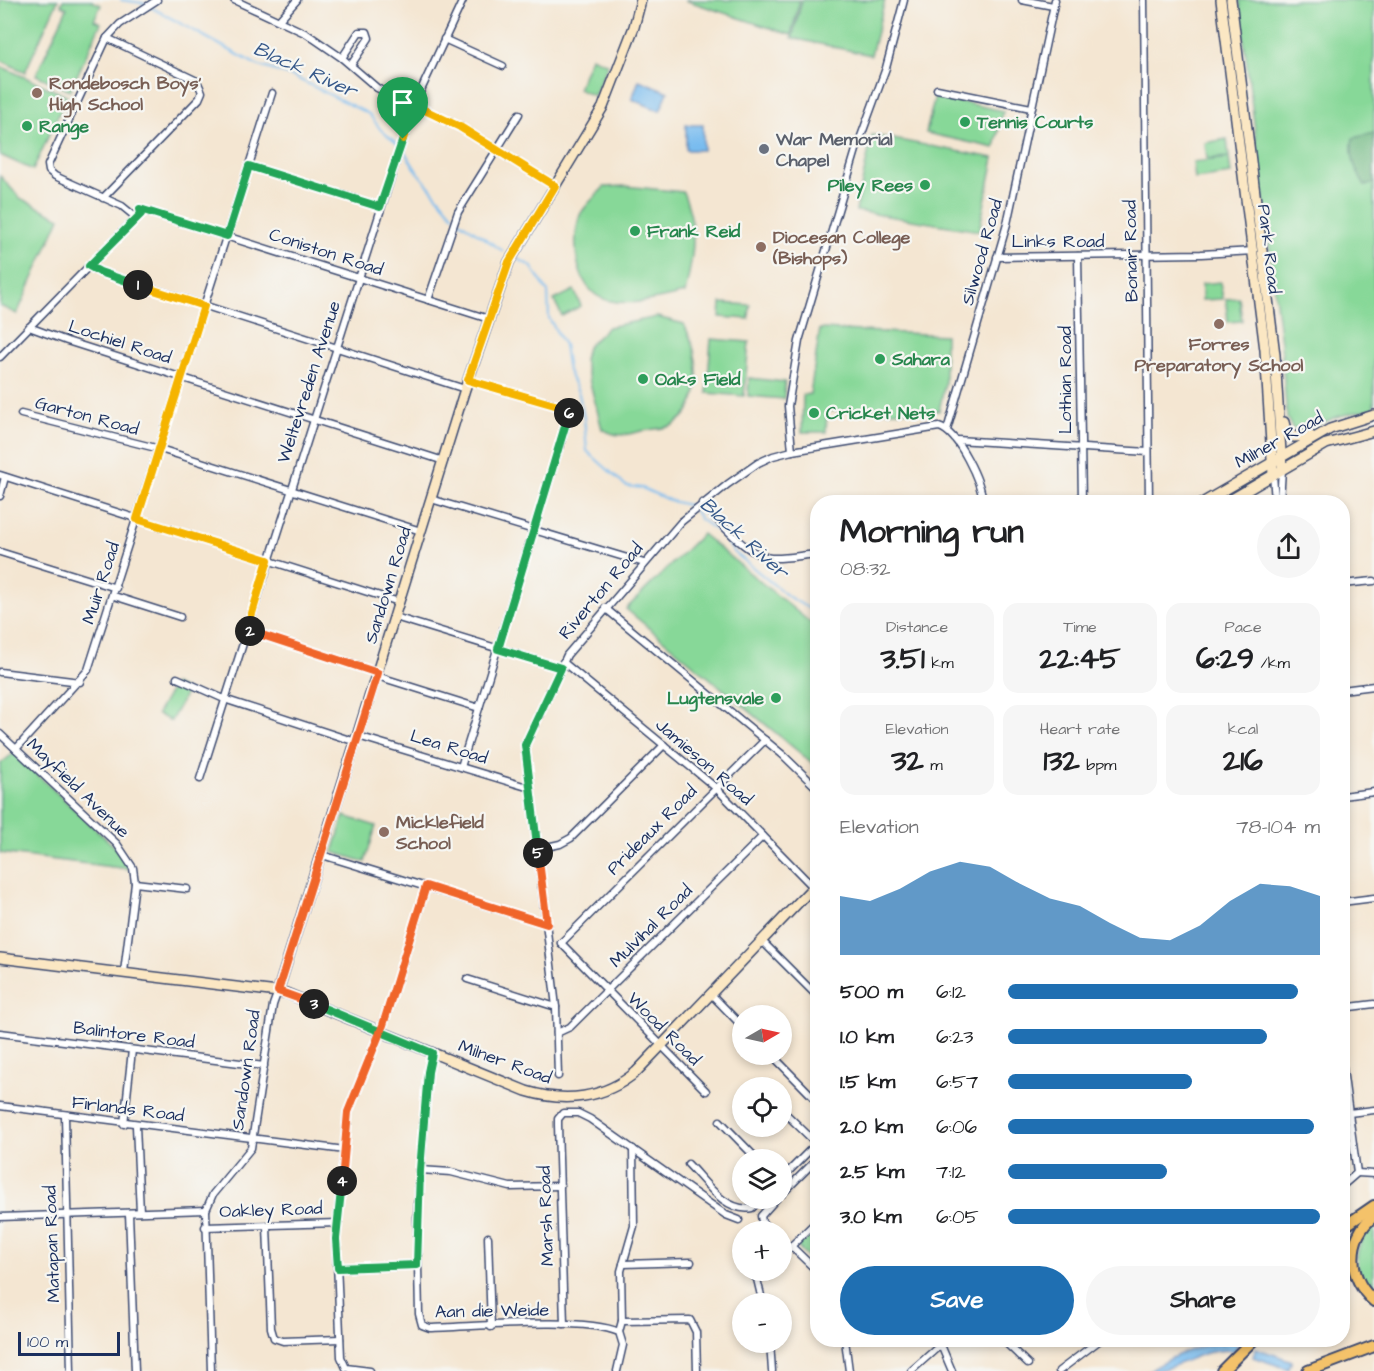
<!DOCTYPE html>
<html lang="en">
<head>
<meta charset="utf-8">
<style>
  :root { --surface:#fff; --page:#f6f6f6; --text:#202124; --muted:#757577; --accent:#1f6fb2 }
  body { margin:0; font-family:"Architects Daughter",sans-serif; background:var(--page); color:var(--text); height:100vh; display:flex; flex-direction:column; font-size:22px; white-space:nowrap }
  * { box-sizing:border-box; margin:0 }
  p { font-size:20px; color:var(--muted) }
  .icon { flex:none; width:33px; height:33px; fill:none; stroke:currentColor; stroke-width:2; stroke-linecap:round; stroke-linejoin:round }
  .map { position:relative; flex:1; overflow:hidden }
  .drawer { position:absolute; left:810px; top:495px; width:540px; height:852px; display:flex; flex-direction:column; background:var(--surface); border-radius:24px; box-shadow:0 3px 9px #0003 }
  .drawer>* { flex:none }
  .needle { width:39px; rotate:81deg }
  .tools { position:absolute; left:732px; top:1005px; display:grid; gap:12px }
  .tools a { display:grid; place-items:center; width:60px; height:60px; border-radius:50%; background:var(--surface); box-shadow:0 3px 9px #0003; font-size:30px }
  .scale { position:absolute; left:18px; bottom:15px; width:102px; box-sizing:border-box; padding-left:6px; border:3px solid #1b2f5e; border-top:0; font-size:16px; line-height:21px; white-space:nowrap; color:#1b2f5e; -webkit-text-stroke:4px #f6f6f2; paint-order:stroke }
  .pin { position:absolute; display:grid; place-items:center; width:51px; height:51px; color:#fff; margin:-62px -26px; border-radius:50% 50% 50% 0; rotate:-45deg; box-shadow:0 0 6px #0007 }
  .pin .icon { rotate:45deg }
  .km { position:absolute; width:30px; height:30px; margin:-15px; border-radius:50%; background:#222; color:#fff; font-size:16px; line-height:30px; text-align:center }
  .round { display:grid; place-items:center; flex:none; width:63px; height:63px; border-radius:32px; background:var(--page) }
  .summary { display:flex; align-items:center; justify-content:space-between; height:102px; padding:0 30px }
  h1 { font-size:33px; font-weight:700; line-height:45px }
  .figures { display:grid; grid-template-columns:repeat(3,1fr); gap:9px; height:102px; padding:6px 30px }
  .figures div { display:grid; align-content:center; border-radius:15px; background:var(--page); text-align:center }
  .figures b { font-size:30px; font-weight:700 }
  .figures small { font-size:16px; font-weight:400 }
  .figures p { font-size:16px }
  .chart { height:168px; padding:12px 30px }
  .chart p { display:flex; justify-content:space-between }
  .chart svg { width:100%; height:108px; margin-top:6px; fill:var(--accent); opacity:.7 }
  .primary-button { display:flex; gap:12px; margin-top:auto; padding:12px 30px }
  .primary-button a { flex:1; height:69px; border-radius:36px; background:var(--accent); color:#fff; font-size:24px; font-weight:700; line-height:69px; text-align:center }
  .primary-button a+a { background:var(--page); color:var(--text) }
  ul { padding:0 30px; list-style:none; font-size:20px }
  li { display:grid; grid-template-columns:96px 72px 1fr; align-items:center; height:45px }
  li i { height:15px; border-radius:8px; background:var(--accent) }
  .map>svg:first-child { display:block }
  .green { fill:#87d898; stroke:#51847b; stroke-width:1.5 }
  .forest { fill:#6db880; stroke:#44746f; stroke-width:1.5 }
  .water { fill:#79bcef; stroke:#4a76a6; stroke-width:1.5 }
  .lines { fill:none; stroke-linecap:round; stroke-linejoin:round }
  .stream { stroke:#79bcef; stroke-width:2 }
  .street-casing { stroke:#3c4a6f; stroke-width:9 }
  .secondary-casing { stroke:#3c4a6f; stroke-width:12 }
  .highway-casing { stroke:#3c4a6f; stroke-width:14 }
  .street { stroke:#fff; stroke-width:6 }
  .secondary { stroke:#fbe7c3; stroke-width:9 }
  .highway { stroke:#f4c26a; stroke-width:10 }
  .split-1-casing { stroke:#fff; stroke-width:12 }
  .split-2-casing { stroke:#fff; stroke-width:12 }
  .split-3-casing { stroke:#fff; stroke-width:12 }
  .split-4-casing { stroke:#fff; stroke-width:12 }
  .split-5-casing { stroke:#fff; stroke-width:12 }
  .split-6-casing { stroke:#fff; stroke-width:12 }
  .split-7-casing { stroke:#fff; stroke-width:12 }
  .split-1 { stroke:#22a559; stroke-width:8 }
  .split-2 { stroke:#f5b400; stroke-width:8 }
  .split-3 { stroke:#f0652b; stroke-width:8 }
  .split-4 { stroke:#22a559; stroke-width:8 }
  .split-5 { stroke:#f0652b; stroke-width:8 }
  .split-6 { stroke:#22a559; stroke-width:8 }
  .split-7 { stroke:#f5b400; stroke-width:8 }
  .education-dot { fill:#8d6e63; stroke:#f6f6f2; stroke-width:2 }
  .leisure-dot { fill:#2e9e5b; stroke:#f6f6f2; stroke-width:2 }
  .worship-dot { fill:#6b7280; stroke:#f6f6f2; stroke-width:2 }
  .labels { text-anchor:middle; dominant-baseline:central; stroke-width:4.5; stroke-linejoin:round; paint-order:stroke }
  .education-label { font-size:18px; font-weight:bold; fill:#785e54; stroke:#f6f6f2; text-anchor:start }
  .leisure-label { font-size:18px; font-weight:bold; fill:#27864d; stroke:#f6f6f2; text-anchor:start }
  .worship-label { font-size:18px; font-weight:bold; fill:#5b616d; stroke:#f6f6f2; text-anchor:start }
  .street-label { font-size:18px; fill:#1b2f5e; stroke:#f6f6f2 }
  .water-label { font-size:20px; font-style:italic; fill:#37598a; stroke:#f6f6f2 }
</style>
</head>
<body>
<div class="map">
<svg width="1374" height="1371" viewBox="0 0 1374 1371">
  <rect width="100%" height="100%" fill="#f6f6f2"/>
  <filter id="ink" filterUnits="userSpaceOnUse"><feTurbulence type="fractalNoise" baseFrequency=".0167" numOctaves="2"/><feDisplacementMap in="SourceGraphic" scale="12" xChannelSelector="R" yChannelSelector="G"/><feConvolveMatrix kernelMatrix="1 2 1 2 8 2 1 2 1" color-interpolation-filters="sRGB"/></filter>
  <filter id="wash" filterUnits="userSpaceOnUse"><feTurbulence type="fractalNoise" baseFrequency=".008" numOctaves="4" result="noise"/><feDisplacementMap in="SourceGraphic" scale="24" xChannelSelector="R" yChannelSelector="G"/><feGaussianBlur stdDeviation="1.35" result="paint"/><feColorMatrix in="noise" values="0 0 0 0 0 0 0 0 0 0 0 0 0 0 0 0 0 1.4 0 .05"/><feComposite in="paint" operator="in"/></filter>
  <g filter="url(#wash)">
    <rect width="100%" height="100%" fill="#f4e6d2"/>
    <!-- green -->
    <g class="green">
      <polygon points="0,0 58,0 25,72 0,60"/>
      <polygon points="63,0 90,0 101,5 94,20 101,23 70,91 36,75 67,8 61,5"/>
      <polygon points="685,0 800,0 791,35"/>
      <polygon points="802,0 885,0 871,55 792,38"/>
      <polygon points="1239,0 1374,0 1374,408 1336,417 1305,431 1292,428 1287,418 1281,343"/>
      <polygon points="591,57 608,64 594,96 578,89"/>
      <polygon points="0,66 67,96 33,170 0,155"/>
      <polygon points="935,96 1003,111 995,148 926,133"/>
      <polygon points="872,135 994,158 979,231 856,211"/>
      <polygon points="1227,139 1229,157 1207,159 1205,143"/>
      <polygon points="1229,158 1231,174 1195,179 1193,162"/>
      <polygon points="0,176 20,198 60,218 17,314 0,306"/>
      <path d="M625,186L683,192C699,228 693,257 685,293C661,298 635,306 611,301C576,295 570,244 580,215C584,206 597,195 604,187Z"/>
      <polygon points="1220,282 1223,299 1202,300 1202,284"/>
      <polygon points="574,290 581,306 562,316 554,300"/>
      <polygon points="1239,298 1242,321 1228,322 1226,299"/>
      <polygon points="721,303 750,305 749,319 720,317"/>
      <path d="M657,317L684,324C699,353 708,405 673,425C665,429 651,429 642,431C624,435 619,438 602,429L584,360L587,347L608,327Z"/>
      <polygon points="820,329 945,335 945,383 939,411 827,411 826,432 802,432 803,395 810,394"/>
      <polygon points="711,339 749,342 744,396 707,393"/>
      <polygon points="749,378 785,382 784,399 748,396"/>
      <polygon points="702,534 817,628 817,767 626,609"/>
      <polygon points="174,684 187,691 171,721 157,714"/>
      <polygon points="14,753 116,848 129,869 0,853 0,764"/>
      <polygon points="344,816 376,826 365,862 333,852"/>
      <path d="M1374,1221V1296C1370,1290 1362,1283 1360,1276C1352,1256 1361,1235 1374,1221Z"/>
      <polygon points="817,1225 817,1267 797,1246"/>
    </g>
    <!-- forest -->
    <path class="forest" d="M1374,133V183L1365,186C1356,172 1349,155 1353,138Z"/>
    <!-- water -->
    <g class="water">
      <polygon points="639,80 668,92 660,111 632,99"/>
      <rect x="686" y="125" width="17" height="25"/>
      <path d="M1215,1340L1238,1343L1235,1351C1200,1346 1179,1371 1148,1371C1168,1359 1200,1342 1224,1344Z"/>
      <polygon points="1256,1348 1292,1361 1288,1369 1253,1357"/>
    </g>
    <g class="lines">
      <!-- stream -->
      <g class="stream">
        <polyline points="121,0 143,3 257,65 294,77 369,114 381,130 399,145"/>
        <polyline points="403,149 418,173 454,216"/>
        <polyline points="458,220 503,251"/>
        <polyline points="518,259 531,266 548,292 549,318 564,345 568,371 579,394 584,418 587,451 626,486 642,488 671,501 692,506 700,519 720,533 734,552 789,597 818,614"/>
      </g>
    </g>
  </g>
  <g filter="url(#ink)">
    <g class="lines">
      <!-- street casing -->
      <g class="street-casing">
        <g id="street">
          <polyline points="234,0 307,34 342,58 377,88 460,127 555,186"/>
          <polyline points="1022,0 1053,6"/>
          <polyline points="1144,0 1149,502"/>
          <polyline points="280,19 297,0"/>
          <polyline points="444,39 503,66"/>
          <polyline points="342,58 359,32 367,32 369,38 351,65"/>
          <polyline points="937,89 1031,108"/>
          <polyline points="249,166 380,207"/>
          <polyline points="103,198 199,99 202,92 197,81 107,38"/>
          <polyline points="140,209 489,319"/>
          <polyline points="133,215 122,206 55,176 49,171 48,165 107,38 120,24 157,0"/>
          <polyline points="1078,256 1082,502"/>
          <polyline points="997,257 1201,254 1254,251"/>
          <polyline points="89,266 100,272 465,389"/>
          <polyline points="428,300 458,212 519,114"/>
          <polyline points="29,327 67,341 444,461"/>
          <polyline points="0,357 138,216"/>
          <polyline points="21,414 160,449 421,531"/>
          <polyline points="947,430 1007,224 1055,0"/>
          <polyline points="957,440 1148,452"/>
          <polyline points="792,451 788,406 799,341 856,150 886,68 904,0"/>
          <polyline points="1273,474 1275,502"/>
          <polyline points="0,475 399,602"/>
          <polyline points="0,496 5,477"/>
          <polyline points="431,499 644,563"/>
          <polyline points="1280,502 1282,469"/>
          <path d="M702,503C718,520 747,556 771,558C786,559 802,555 818,554"/>
          <polyline points="0,552 116,588"/>
          <polyline points="1342,584 1374,581"/>
          <polyline points="114,596 180,617"/>
          <polyline points="605,608 783,755 818,789"/>
          <polyline points="395,617 561,668"/>
          <polyline points="247,630 378,673"/>
          <polyline points="563,662 716,788 818,892"/>
          <polyline points="0,672 80,682"/>
          <polyline points="377,676 479,708"/>
          <polyline points="177,678 224,699 356,742"/>
          <polyline points="1342,690 1374,686"/>
          <polyline points="0,734 117,844 133,868 135,883 124,972"/>
          <polyline points="358,736 530,788"/>
          <polyline points="16,749 88,670 272,93"/>
          <polyline points="461,767 569,415 565,408 468,380"/>
          <polyline points="200,779 414,105 463,0"/>
          <polyline points="1342,796 1374,792"/>
          <polyline points="538,849 560,844 571,838 664,745"/>
          <polyline points="322,855 547,924"/>
          <polyline points="135,883 187,889"/>
          <polyline points="1342,902 1374,898"/>
          <polyline points="761,940 818,997"/>
          <polyline points="561,943 765,740"/>
          <polyline points="561,943 706,1091"/>
          <polyline points="467,979 556,1007"/>
          <polyline points="710,993 742,1026"/>
          <polyline points="1342,1008 1374,1004"/>
          <polyline points="0,1033 264,1066"/>
          <polyline points="557,1033 570,1027 763,836"/>
          <path d="M432,1053L428,1072L417,1217L419,1314L422,1325L430,1328C474,1327 582,1316 619,1332L623,1345L617,1371"/>
          <polyline points="771,1054 818,1102"/>
          <polyline points="1342,1062 1357,1173"/>
          <path d="M558,1076L556,1007L525,745L567,655L681,522L728,484L758,463L773,456L792,451L939,427C959,433 981,482 983,502"/>
          <polyline points="0,1106 345,1150"/>
          <polyline points="782,1110 816,1143"/>
          <polyline points="1349,1113 1374,1110"/>
          <polyline points="65,1116 71,1371"/>
          <polyline points="720,1121 758,1160"/>
          <polyline points="124,1124 132,1050"/>
          <polyline points="136,1126 140,1212"/>
          <path d="M688,1164C705,1181 725,1213 752,1208L762,1198"/>
          <polyline points="420,1170 451,1172 510,1187 560,1186"/>
          <polyline points="1357,1173 1374,1174"/>
          <polyline points="782,1178 818,1142"/>
          <polyline points="1342,1186 1357,1173"/>
          <polyline points="782,1194 818,1158"/>
          <polyline points="129,1213 135,1371"/>
          <polyline points="0,1217 206,1210"/>
          <polyline points="267,1226 271,1328 274,1338 283,1341 340,1339"/>
          <polyline points="205,1227 338,1223"/>
          <polyline points="771,1232 762,1222 761,1216 777,1198"/>
          <polyline points="488,1237 491,1327"/>
          <polyline points="791,1246 818,1272"/>
          <polyline points="782,1255 818,1220"/>
          <polyline points="740,1262 742,1265"/>
          <polyline points="623,1264 691,1262"/>
          <polyline points="338,1268 417,1265"/>
          <polyline points="748,1270 757,1279 766,1270"/>
          <polyline points="757,1279 763,1304"/>
          <polyline points="622,1321 690,1320 696,1332 697,1371"/>
          <polyline points="564,1324 558,1125 558,1119 563,1113 578,1113 590,1119 726,1215 739,1220"/>
          <polyline points="619,1332 622,1321 621,1271 634,1226 633,1149"/>
          <polyline points="845,1340 849,1371"/>
          <polyline points="1003,1340 1028,1364"/>
          <polyline points="770,1342 772,1371"/>
          <polyline points="941,1345 952,1371"/>
          <polyline points="211,1371 206,1210 213,1194 251,1148 273,1005 278,991"/>
          <polyline points="370,1371 346,1368 341,1357 336,1239 348,1112 383,1025 426,887"/>
          <polyline points="911,1371 946,1340"/>
          <polyline points="1059,1371 1100,1340"/>
        </g>
      </g>
      <!-- secondary casing -->
      <g class="secondary-casing">
        <g id="secondary">
          <polyline points="1221,0 1265,350 1273,474"/>
          <polyline points="1231,0 1275,355 1282,469"/>
          <polyline points="1284,422 1286,430 1294,437 1311,436"/>
          <polyline points="1204,502 1330,429 1374,415"/>
          <polyline points="1227,502 1326,444 1374,431"/>
          <path d="M0,958L286,993L526,1091C565,1103 604,1099 636,1072L818,882"/>
          <polyline points="278,991 465,389 509,262 603,107 634,27 641,0"/>
        </g>
      </g>
      <!-- highway casing -->
      <g class="highway-casing">
        <g id="highway">
          <path d="M1374,1216C1346,1238 1347,1278 1374,1301"/>
          <polyline points="1342,1228 1374,1206"/>
          <polyline points="1222,1371 1253,1340"/>
          <polyline points="1308,1371 1374,1346"/>
        </g>
      </g>
      <!-- street -->
      <use href="#street" class="street"/>
      <!-- secondary -->
      <use href="#secondary" class="secondary"/>
      <!-- highway -->
      <use href="#highway" class="highway"/>
    </g>
  </g>
  <g class="lines" filter="url(#ink)">
    <!-- split-1 casing -->
    <g class="split-1-casing">
      <polyline id="split-1" points="138,285 100,272 89,266 141,214 140,209 227,236 249,166 380,207 403,139"/>
    </g>
    <!-- split-2 casing -->
    <g class="split-2-casing">
      <polyline id="split-2" points="138,285 204,306 137,519 268,560 247,630 250,631"/>
    </g>
    <!-- split-3 casing -->
    <g class="split-3-casing">
      <polyline id="split-3" points="250,631 378,673 278,991 314,1004"/>
    </g>
    <!-- split-4 casing -->
    <g class="split-4-casing">
      <polyline id="split-4" points="314,1004 432,1053 428,1072 420,1170 417,1265 338,1268 336,1239 342,1181"/>
    </g>
    <!-- split-5 casing -->
    <g class="split-5-casing">
      <polyline id="split-5" points="342,1181 348,1112 383,1025 426,886 547,924 538,853"/>
    </g>
    <!-- split-6 casing -->
    <g class="split-6-casing">
      <polyline id="split-6" points="538,853 525,745 561,668 498,649 569,413"/>
    </g>
    <!-- split-7 casing -->
    <g class="split-7-casing">
      <polyline id="split-7" points="403,139 414,105 460,127 555,186 509,262 468,380 565,408 569,413"/>
    </g>
    <!-- split-1 -->
    <use href="#split-1" class="split-1"/>
    <!-- split-2 -->
    <use href="#split-2" class="split-2"/>
    <!-- split-3 -->
    <use href="#split-3" class="split-3"/>
    <!-- split-4 -->
    <use href="#split-4" class="split-4"/>
    <!-- split-5 -->
    <use href="#split-5" class="split-5"/>
    <!-- split-6 -->
    <use href="#split-6" class="split-6"/>
    <!-- split-7 -->
    <use href="#split-7" class="split-7"/>
  </g>
  <!-- markers -->
  <g class="education-dot">
    <circle cx="37" cy="93" r="6"/>
    <circle cx="761" cy="247" r="6"/>
    <circle cx="1219" cy="324" r="6"/>
    <circle cx="384" cy="832" r="6"/>
  </g>
  <g class="leisure-dot">
    <circle cx="965" cy="122" r="6"/>
    <circle cx="27" cy="126" r="6"/>
    <circle cx="925" cy="185" r="6"/>
    <circle cx="635" cy="231" r="6"/>
    <circle cx="880" cy="359" r="6"/>
    <circle cx="643" cy="379" r="6"/>
    <circle cx="814" cy="413" r="6"/>
    <circle cx="776" cy="698" r="6"/>
  </g>
  <circle class="worship-dot" cx="764" cy="149" r="6"/>
  <g class="labels">
    <!-- education labels -->
    <g class="education-label">
      <text x="49" y="83">Rondebosch Boys'<tspan x="49" dy="21">High School</tspan></text>
      <text x="773" y="237">Diocesan College<tspan x="773" dy="21">(Bishops)</tspan></text>
      <text x="1219" y="344" text-anchor="middle">Forres<tspan x="1219" dy="21">Preparatory School</tspan></text>
      <text x="396" y="822">Micklefield<tspan x="396" dy="21">School</tspan></text>
    </g>
    <!-- leisure labels -->
    <g class="leisure-label">
      <text x="977" y="122">Tennis Courts</text>
      <text x="39" y="126">Range</text>
      <text x="913" y="185" text-anchor="end">Piley Rees</text>
      <text x="647" y="231">Frank Reid</text>
      <text x="892" y="359">Sahara</text>
      <text x="655" y="379">Oaks Field</text>
      <text x="826" y="413">Cricket Nets</text>
      <text x="764" y="698" text-anchor="end">Lugtensvale</text>
    </g>
    <!-- worship labels -->
    <g class="worship-label">
      <text x="776" y="139">War Memorial<tspan x="776" dy="21">Chapel</tspan></text>
    </g>
    <!-- street labels -->
    <g class="street-label">
      <text x="1058" y="241">Links Road</text>
      <text transform="translate(1269 249) rotate(83)">Park Road</text>
      <text transform="translate(1131 251) rotate(-91)">Bonair Road</text>
      <text transform="translate(326 252) rotate(18)">Coniston Road</text>
      <text transform="translate(982 252) rotate(-74)">Silwood Road</text>
      <text transform="translate(120 342) rotate(18)">Lochiel Road</text>
      <text transform="translate(1065 380) rotate(-90)">Lothian Road</text>
      <text transform="translate(309 382) rotate(-72)">Weltevreden Avenue</text>
      <text transform="translate(87 416) rotate(15)">Garton Road</text>
      <text transform="translate(1279 440) rotate(-29)">Milner Road</text>
      <text transform="translate(101 583) rotate(-72)">Muir Road</text>
      <text transform="translate(388 585) rotate(-73)">Sandown Road</text>
      <text transform="translate(601 591) rotate(-50)">Riverton Road</text>
      <text transform="translate(449 747) rotate(17)">Lea Road</text>
      <text transform="translate(704 762) rotate(41)">Jamieson Road</text>
      <text transform="translate(78 788) rotate(44)">Mayfield Avenue</text>
      <text transform="translate(652 830) rotate(-45)">Prideaux Road</text>
      <text transform="translate(651 926) rotate(-45)">Mulvihal Road</text>
      <text transform="translate(664 1029) rotate(45)">Wood Road</text>
      <text transform="translate(134 1035) rotate(7)">Balintore Road</text>
      <text transform="translate(505 1062) rotate(20)">Milner Road</text>
      <text transform="translate(246 1070) rotate(-82)">Sandown Road</text>
      <text transform="translate(128 1109) rotate(7)">Firlands Road</text>
      <text transform="translate(271 1210) rotate(-2)">Oakley Road</text>
      <text transform="translate(546 1216) rotate(-92)">Marsh Road</text>
      <text transform="translate(52 1244) rotate(-92)">Matapan Road</text>
      <text transform="translate(492 1311) rotate(-1)">Aan die Weide</text>
    </g>
    <!-- water labels -->
    <g class="water-label">
      <text transform="translate(305 70) rotate(24)">Black River</text>
      <text transform="translate(744 538) rotate(42)">Black River</text>
    </g>
  </g>
</svg>
<div class="tools">
<a><svg class="needle" viewBox="-14 -14 28 28"><path d="M0-13l5 13h-10z" fill="#e53935"/><path d="M0 13l5-13h-10z" fill="#757577"/></svg></a>
<a><svg class="icon" aria-label="locate" viewBox="0 0 24 24"><circle cx="12" cy="12" r="6"/><path d="M12 2v4M12 18v4M2 12h4M18 12h4"/></svg></a>
<a><svg class="icon" aria-label="layers" viewBox="0 0 24 24"><path d="M12 4l9 5-9 5-9-5zM3 14l9 5 9-5"/></svg></a>
<a>+</a>
<a>−</a>
</div>
<div class="scale">100 m</div>
<div class="pin" style="left:403px;top:139px;background:#1e9e55"><svg class="icon" aria-label="arrive" viewBox="0 0 24 24"><path d="M6 21V4h12l-3 4 3 4H6"/></svg></div>
<b class="km" style="left:138px;top:285px">1</b>
<b class="km" style="left:250px;top:631px">2</b>
<b class="km" style="left:314px;top:1004px">3</b>
<b class="km" style="left:342px;top:1181px">4</b>
<b class="km" style="left:538px;top:853px">5</b>
<b class="km" style="left:569px;top:413px">6</b>
<section class="drawer">
<div class="summary"><div><h1>Morning run</h1><p>08:32</p></div><a class="round"><svg class="icon" aria-label="share" viewBox="0 0 24 24"><path d="M12 15V3M7 8l5-5 5 5M5 13v7h14v-7"/></svg></a></div>
<div class="figures">
<div><p>Distance</p><b>3.51<small> km</small></b></div>
<div><p>Time</p><b>22:45</b></div>
<div><p>Pace</p><b>6:29<small> /km</small></b></div>
</div>
<div class="figures">
<div><p>Elevation</p><b>32<small> m</small></b></div>
<div><p>Heart rate</p><b>132<small> bpm</small></b></div>
<div><p>kcal</p><b>216</b></div>
</div>
<div class="chart"><p><span>Elevation</span>78–104 m</p>
<svg viewBox="0 0 160 44" preserveAspectRatio="none"><path d="M0 44V20L10 22L20 17L30 10L40 6L50 8L60 15L70 21L80 24L90 31L100 37L110 38L120 32L130 22L140 15L150 16L160 20V44z"/></svg>
</div>
<ul>
<li><b>500 m</b>6:12<i style="width:93%"></i></li>
<li><b>1.0 km</b>6:23<i style="width:83%"></i></li>
<li><b>1.5 km</b>6:57<i style="width:59%"></i></li>
<li><b>2.0 km</b>6:06<i style="width:98%"></i></li>
<li><b>2.5 km</b>7:12<i style="width:51%"></i></li>
<li><b>3.0 km</b>6:05<i style="width:100%"></i></li>
</ul>
<div class="primary-button"><a>Save</a><a>Share</a></div>
</section>
</div>
</body>
</html>
